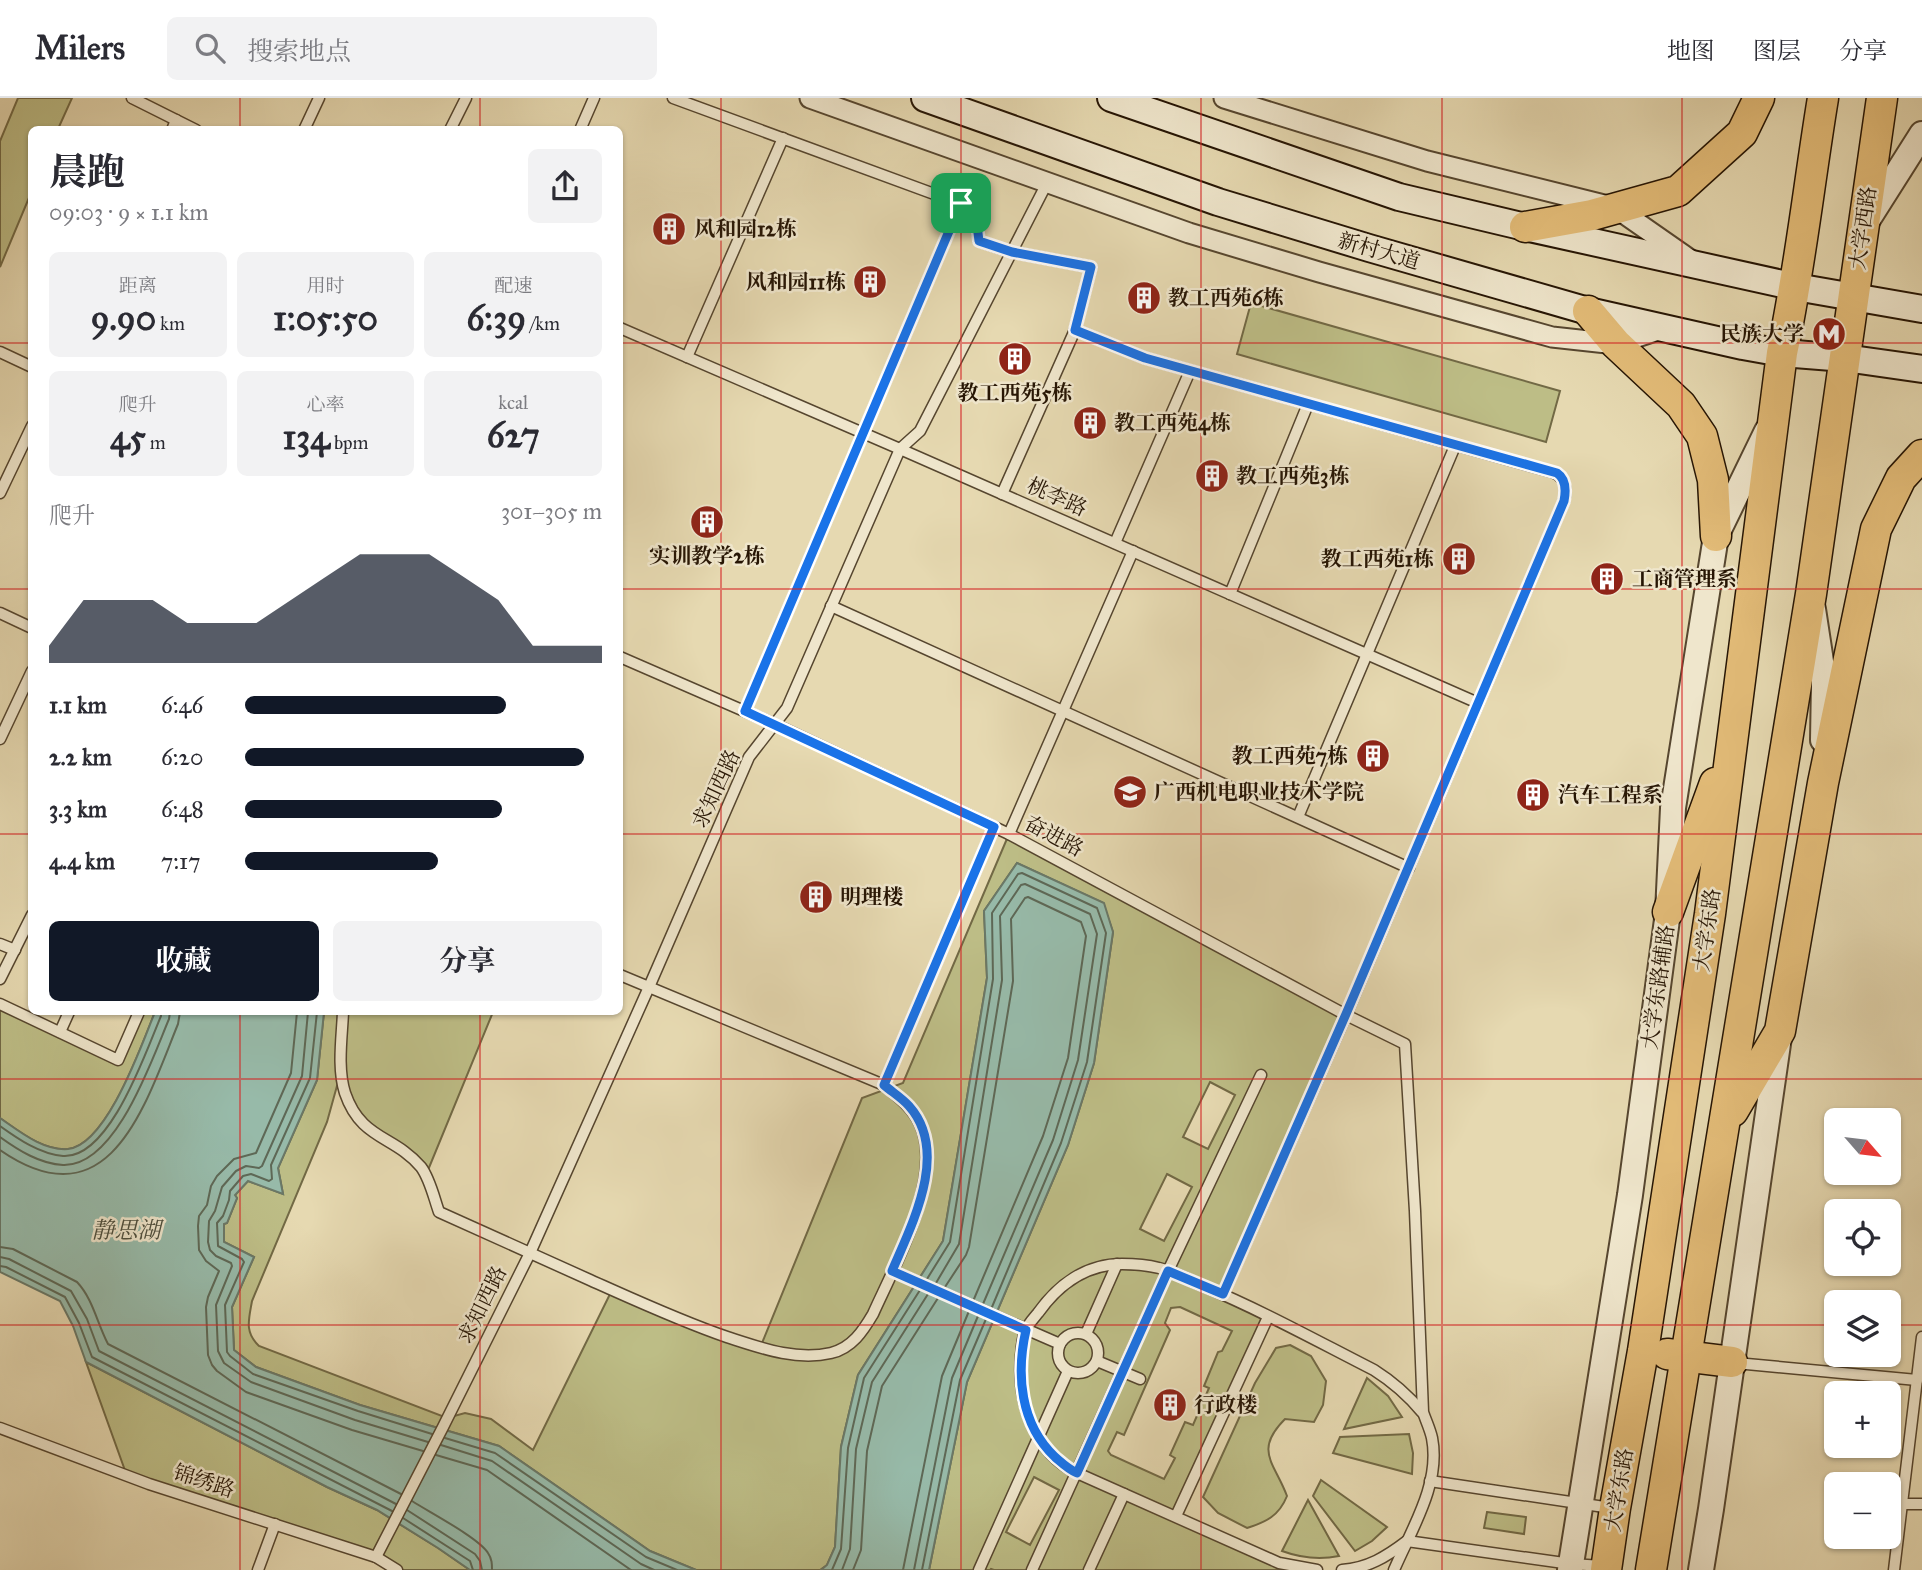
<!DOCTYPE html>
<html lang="zh">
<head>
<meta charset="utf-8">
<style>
  :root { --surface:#fff; --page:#f2f2f3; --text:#2b2b33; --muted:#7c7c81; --line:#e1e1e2; --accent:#111827 }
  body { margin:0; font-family:"IM FELL Great Primer","Noto Serif SC",serif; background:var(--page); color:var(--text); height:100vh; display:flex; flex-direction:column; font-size:26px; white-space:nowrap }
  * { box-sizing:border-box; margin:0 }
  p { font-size:23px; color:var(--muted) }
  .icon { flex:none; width:38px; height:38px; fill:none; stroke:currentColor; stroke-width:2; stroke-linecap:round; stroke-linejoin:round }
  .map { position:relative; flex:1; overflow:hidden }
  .drawer { position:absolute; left:28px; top:28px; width:595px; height:889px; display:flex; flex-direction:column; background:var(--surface); border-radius:10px; box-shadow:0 2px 5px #0004 }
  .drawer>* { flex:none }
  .needle { width:46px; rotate:118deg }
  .tools { position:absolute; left:1824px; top:1010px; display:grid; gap:14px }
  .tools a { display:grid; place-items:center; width:77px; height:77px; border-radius:10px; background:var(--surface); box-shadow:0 2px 5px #0004; font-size:35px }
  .pin { position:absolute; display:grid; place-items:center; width:60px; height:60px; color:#fff; margin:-30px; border-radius:14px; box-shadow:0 4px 10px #0006 }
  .round { display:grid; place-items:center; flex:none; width:74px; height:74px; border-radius:10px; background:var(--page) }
  .overview { display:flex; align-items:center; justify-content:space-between; height:119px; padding:0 21px }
  h1 { font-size:38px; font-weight:700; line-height:52px }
  .figures { display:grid; grid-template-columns:repeat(3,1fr); gap:10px; height:119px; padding:7px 21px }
  .figures div { display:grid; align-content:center; border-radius:10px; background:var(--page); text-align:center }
  .figures b { font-size:35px; font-weight:700 }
  .figures small { font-size:19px; font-weight:400 }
  .figures p { font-size:19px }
  .chart { height:196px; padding:14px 21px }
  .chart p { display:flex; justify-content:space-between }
  .chart svg { width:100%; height:126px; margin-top:7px; fill:var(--accent); opacity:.7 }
  .action { display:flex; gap:14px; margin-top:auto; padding:14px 21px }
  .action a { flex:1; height:80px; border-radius:10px; background:var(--accent); color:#fff; font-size:28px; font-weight:700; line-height:80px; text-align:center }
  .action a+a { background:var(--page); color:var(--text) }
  ul { padding:0 21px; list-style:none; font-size:23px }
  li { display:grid; grid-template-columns:112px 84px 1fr; align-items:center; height:52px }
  li i { height:18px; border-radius:9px; background:var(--accent) }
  header { display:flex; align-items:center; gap:42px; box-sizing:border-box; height:98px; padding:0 35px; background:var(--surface); border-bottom:2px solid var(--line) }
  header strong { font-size:33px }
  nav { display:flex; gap:38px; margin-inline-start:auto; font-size:24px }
  .search { width:490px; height:63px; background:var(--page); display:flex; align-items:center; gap:18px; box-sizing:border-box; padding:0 24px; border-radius:10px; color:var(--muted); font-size:26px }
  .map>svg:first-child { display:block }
  .green { fill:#bdbd86; stroke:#726945; stroke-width:2; fill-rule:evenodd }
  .water { fill:#97baa9; stroke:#6a7867; stroke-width:2 }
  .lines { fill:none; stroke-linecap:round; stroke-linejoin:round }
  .shore { stroke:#5e6856; stroke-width:2 }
  .service-casing { stroke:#56462f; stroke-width:13 }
  .minor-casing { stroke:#56462f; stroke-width:23 }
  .tertiary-casing { stroke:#56462f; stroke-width:28 }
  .secondary-casing { stroke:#261504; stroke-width:30 }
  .primary-casing { stroke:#261504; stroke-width:33 }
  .service { stroke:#efe6cc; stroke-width:10 }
  .minor { stroke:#efe6cc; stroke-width:19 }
  .tertiary { stroke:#efe6cc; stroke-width:24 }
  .secondary { stroke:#efe6cc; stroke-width:26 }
  .primary { stroke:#e3bc78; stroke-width:30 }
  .route-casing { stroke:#fff; stroke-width:14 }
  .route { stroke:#1a73e8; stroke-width:9 }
  .grid { fill:none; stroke:#d62828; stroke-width:2; stroke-opacity:0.55 }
  .labels { text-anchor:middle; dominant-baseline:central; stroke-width:5; stroke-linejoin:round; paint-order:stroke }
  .street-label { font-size:21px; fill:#261504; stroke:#efe6cc }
  .poi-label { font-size:21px; font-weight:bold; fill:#261504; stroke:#efe6cc; text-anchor:start }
  .water-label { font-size:23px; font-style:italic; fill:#4e4f3e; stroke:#efe6cc }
</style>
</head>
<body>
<header>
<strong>Milers</strong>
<div class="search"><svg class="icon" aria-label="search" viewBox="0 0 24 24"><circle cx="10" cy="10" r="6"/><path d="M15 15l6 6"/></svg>搜索地点</div>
<nav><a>地图</a><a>图层</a><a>分享</a></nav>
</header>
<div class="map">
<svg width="1922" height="1472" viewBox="0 0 1922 1472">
  <rect width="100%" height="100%" fill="#e6d9b1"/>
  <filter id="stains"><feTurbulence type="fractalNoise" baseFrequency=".00286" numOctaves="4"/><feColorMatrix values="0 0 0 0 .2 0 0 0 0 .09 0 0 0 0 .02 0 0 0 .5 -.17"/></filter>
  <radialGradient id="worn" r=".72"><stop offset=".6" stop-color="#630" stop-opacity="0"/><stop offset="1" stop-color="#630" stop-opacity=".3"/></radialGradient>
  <!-- green -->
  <g class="green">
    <polygon points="18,0 72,0 58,31 32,32 31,95 0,169 0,43"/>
    <polygon points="1251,205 1560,293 1546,344 1237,256"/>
    <path d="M1009,736L1346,917L1224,1196L1268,1219L1176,1418L1279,1465L1317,1472H994L991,1471L990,1472H929L967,1284L1068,1047L1094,965L1113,834L1103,805L1017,765L984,813L987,880L943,1143L858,1277L841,1349L835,1449L827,1467L820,1472H696L650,1453L499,1348L360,1307L256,1269L234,1252L232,1209L254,1159L224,1144V1126L227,1125L237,1100L235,1097L248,1083L283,1096L278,1070L317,982L324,914H493L426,1077L424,1073L366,1029L340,977L327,1024L252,1203C249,1221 244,1234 259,1248L447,1320L465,1315L491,1321L533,1352L612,1192L760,1250L862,1000L903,985ZM1210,984L1235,997L1208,1051L1183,1039ZM1167,1076L1192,1089L1164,1143L1140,1131ZM1180,1209L1232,1233L1222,1253L1218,1254L1204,1288L1209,1290L1193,1327L1185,1324L1170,1357L1175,1360L1164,1381L1111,1357L1108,1353L1117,1334L1124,1337L1170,1232L1165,1225L1171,1210ZM1034,1379L1059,1392L1030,1447L1006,1434Z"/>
    <path d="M0,906L118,962L139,914H155C142,946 107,1047 68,1051C43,1053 19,1033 0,1020Z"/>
    <path d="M1290,1247L1311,1258L1326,1283L1323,1307L1314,1324L1285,1321C1253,1353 1275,1365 1287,1398C1279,1418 1266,1424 1247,1430L1218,1415L1203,1399L1255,1285L1276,1250Z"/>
    <polygon points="86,1264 327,1389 377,1412 438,1450 470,1472 397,1472 375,1459 127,1378"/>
    <polygon points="1367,1280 1388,1298 1402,1319 1344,1331"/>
    <polygon points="1409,1336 1413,1355 1412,1376 1333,1355 1340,1339"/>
    <polygon points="1321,1382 1387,1429 1372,1443 1355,1453 1313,1398"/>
    <path d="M1308,1402L1339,1458C1319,1462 1301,1460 1282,1453Z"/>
    <polygon points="1487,1414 1526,1419 1524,1436 1484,1430"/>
  </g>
  <!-- water -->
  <g class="water">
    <polygon points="1017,765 1104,805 1113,834 1094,965 1068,1047 967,1284 929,1472 821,1472 827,1467 835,1449 841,1349 858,1277 943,1143 987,880 984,813"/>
    <path d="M155,914H324L317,982L278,1070L283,1096L248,1083L235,1097L237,1100L227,1125L224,1126V1144L254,1159L232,1209L234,1252L256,1269L360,1307L499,1348L650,1453L696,1472H470L438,1450L377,1412L327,1389L86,1264L73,1228L60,1203L0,1174V1020C19,1033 43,1053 68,1051C107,1047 142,946 155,914Z"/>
  </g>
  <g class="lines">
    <!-- shore -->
    <g class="shore">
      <polyline points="297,914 291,975 256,1055 234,1061 217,1078 211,1088 207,1107 199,1118 198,1128 199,1152 206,1163 219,1173 208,1199 206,1209 208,1257 212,1267 217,1273 246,1294 352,1332 423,1353"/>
      <polyline points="308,914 302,978 262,1068 259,1070 246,1068 236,1073 222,1089 215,1113 209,1123 208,1144 210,1152 216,1158 231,1165 232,1168 216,1207 218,1253 224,1265 251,1284 355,1322 428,1344"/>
      <polyline points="317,914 310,980 271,1067 272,1081 269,1083 251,1076 243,1078 230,1093 229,1102 223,1118 217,1125 218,1148 242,1161 244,1164 225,1207 227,1254 230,1258 253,1276 358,1313 432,1336"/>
      <path d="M0,1028C18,1041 40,1056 63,1058C110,1061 146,953 161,918V914"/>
      <path d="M0,1039C18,1052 40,1066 63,1067C116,1069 152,961 169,921L170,914"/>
      <path d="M0,1052C110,1128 145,1007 178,926L180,914"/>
      <path d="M0,1149L13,1151L77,1184C93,1201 97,1225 108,1246L401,1396"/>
      <polyline points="0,1159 9,1161 71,1193 87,1221 99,1253 396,1406"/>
      <polyline points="0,1168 6,1169 65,1199 79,1225 92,1259 392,1413"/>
      <polyline points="927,1181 950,1144 993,881 992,815 1018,776 1022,775 1097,810 1106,835 1087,964 1061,1045 992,1209"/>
      <polyline points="936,1185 959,1146 1002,882 1000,818 1021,787 1025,786 1090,816 1097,836 1078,962 1053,1042 983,1206"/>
      <polyline points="945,1189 966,1157 969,1149 1013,883 1011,821 1025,800 1028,799 1081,824 1086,838 1068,960 1043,1038 974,1201"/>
      <polyline points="445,1340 495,1355 646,1459 677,1472"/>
      <polyline points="441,1347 492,1363 641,1466 654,1472"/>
      <polyline points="436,1357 487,1372 631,1472"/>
      <path d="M412,1403C429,1414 479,1440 488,1455C492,1461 492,1466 492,1472"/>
      <polyline points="407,1412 475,1456 480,1463 482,1472"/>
      <polyline points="403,1420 470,1463 473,1472"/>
      <polyline points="832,1472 841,1451 848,1350 864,1280 920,1192"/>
      <polyline points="842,1472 850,1451 856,1351 872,1284 928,1196"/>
      <polyline points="853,1472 861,1452 867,1353 882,1288 938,1200"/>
      <polyline points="903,1472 942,1278 969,1213"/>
      <polyline points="914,1472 952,1280 978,1218"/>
      <polyline points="922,1472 960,1282 986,1221"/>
    </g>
    <!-- service casing -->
    <g class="service-casing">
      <g id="service">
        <polyline points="132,0 196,32"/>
        <path d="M673,0L975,111L979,143L1011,154L1091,169L1075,232L1145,260L1552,374C1565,378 1567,391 1564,403L1346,917L1223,1196"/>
        <polyline points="172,32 176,22"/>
        <polyline points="304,32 319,0"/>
        <polyline points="450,32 466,0"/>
        <polyline points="580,32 594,0"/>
        <polyline points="620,230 900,351 1478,605"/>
        <polyline points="0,254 32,269"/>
        <polyline points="687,259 783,40"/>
        <polyline points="0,395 32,328"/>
        <polyline points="1002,396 1075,232"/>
        <polyline points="1115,445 1190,273"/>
        <polyline points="1230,496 1308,306"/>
        <polyline points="831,508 1409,770"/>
        <polyline points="0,515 32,530"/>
        <path d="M620,559L774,626L1009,736L1346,917L1405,946L1415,1113L1423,1314C1426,1323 1430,1331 1432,1340C1441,1386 1411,1432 1394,1472"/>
        <polyline points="745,613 961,105"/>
        <polyline points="0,641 32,573"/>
        <polyline points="1298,719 1455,348"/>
        <polyline points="1009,736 1133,453"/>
        <polyline points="0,846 15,852"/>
        <polyline points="620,877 884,987 994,729"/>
        <polyline points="0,881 32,817"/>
        <polyline points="0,906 118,962 139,914"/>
        <path d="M343,914C342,939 337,970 345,995C361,1042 394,1037 421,1069C430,1081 434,1100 439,1114C489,1136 539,1159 590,1182C635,1202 680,1223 727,1239C761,1250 796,1263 831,1255C852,1250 863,1233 873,1216C895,1167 944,1079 920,1026C912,1009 898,999 884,987"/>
        <polyline points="60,934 69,914"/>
        <polyline points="892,1173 1060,1246"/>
        <circle cx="1078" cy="1255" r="20"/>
        <polyline points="1086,1236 1117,1166"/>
        <polyline points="1097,1263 1140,1281"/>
        <polyline points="1736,1265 1917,1282"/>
        <polyline points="0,1330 149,1386 376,1459 397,1472"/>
        <polyline points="1430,1383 1611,1410"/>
        <polyline points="1902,1406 1922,1406"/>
        <polyline points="1176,1418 1268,1219"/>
        <polyline points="376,1459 443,1329 530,1155 649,889 749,659 787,610 900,351 920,333 1047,85"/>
        <polyline points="258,1472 275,1426"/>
        <polyline points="979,1472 1068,1273"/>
        <polyline points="1032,1472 1168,1173 1261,977"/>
        <polyline points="1089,1472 1124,1396"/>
        <path d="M1317,1472L1279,1465L1077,1375C1034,1355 1017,1302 1021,1258C1022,1250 1022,1239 1026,1232C1028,1226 1034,1220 1038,1215C1058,1187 1086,1166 1122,1166C1133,1166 1147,1167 1159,1170C1173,1173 1189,1182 1203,1188C1261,1212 1317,1243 1374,1272C1393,1284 1407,1296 1422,1314"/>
        <path d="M1342,1472C1368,1470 1386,1459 1407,1443L1571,1466L1603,1468"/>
        <polyline points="1894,1472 1922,1239"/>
      </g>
    </g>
    <!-- minor casing -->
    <g class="minor-casing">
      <g id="minor">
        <polyline points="810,0 1189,135 1319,174 1552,239 1616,246 1664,230"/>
        <polyline points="1224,0 1427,63 1616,110 1692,163"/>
      </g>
    </g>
    <!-- tertiary casing -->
    <g class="tertiary-casing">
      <g id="tertiary">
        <polyline points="1865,126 1922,36"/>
        <polyline points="1813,511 1824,583 1823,642"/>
        <polyline points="1570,1472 1630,1097 1668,814 1673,710 1716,438 1767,333"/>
        <polyline points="1701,1472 1711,1411 1779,939"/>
      </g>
    </g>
    <!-- secondary casing -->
    <g class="secondary-casing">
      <g id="secondary">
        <polyline points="925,0 1218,104 1369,150 1588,213 1743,248 1782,255 1845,260 1922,271"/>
        <polyline points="1111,0 1399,99 1525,129 1796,189 1922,211"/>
      </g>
    </g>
    <!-- primary casing -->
    <g class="primary-casing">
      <g id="primary">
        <polyline points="1525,129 1592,117 1678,93 1742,35 1759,0"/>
        <polyline points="1588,213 1616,246 1681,307 1702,338 1713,382 1716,438"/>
        <polyline points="1668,814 1715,685"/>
        <polyline points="1733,1013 1780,933 1823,685 1876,431 1901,380 1922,357"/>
        <polyline points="1667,1256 1732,1264"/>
        <path d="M1606,1472L1615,1410L1643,1253L1710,816L1782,255C1800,171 1809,85 1823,0"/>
        <polyline points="1651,1472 1811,496 1882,0"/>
      </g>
    </g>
    <!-- service -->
    <use href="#service" class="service"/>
    <!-- minor -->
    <use href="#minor" class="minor"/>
    <!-- tertiary -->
    <use href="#tertiary" class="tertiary"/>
    <!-- secondary -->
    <use href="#secondary" class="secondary"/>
    <!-- primary -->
    <use href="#primary" class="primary"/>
  </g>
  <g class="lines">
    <!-- route casing -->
    <g class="route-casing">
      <path id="route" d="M961,105L975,111L979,143L1012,154L1091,169L1075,232L1145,260L1557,375C1566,381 1566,393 1564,403L1346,916L1223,1196L1168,1173L1077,1375C1068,1371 1062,1365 1055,1359C1020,1326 1016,1276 1026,1232L892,1173C912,1126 950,1054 909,1008C902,1000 892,994 884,987L994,729L745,613Z"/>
    </g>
    <!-- route -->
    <use href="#route" class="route"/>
  </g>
  <!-- grid -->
  <path class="grid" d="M240,0V32M480,0V32M721,0V1472M961,0V1472M1201,0V1472M1442,0V1472M1682,0V1472M0,245H32M620,245H1922M0,491H32M620,491H1922M0,736H32M620,736H1922M240,914V1472M480,914V1472M0,981H1922M0,1227H1836M1888,1227H1922"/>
  <!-- icons -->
  <defs>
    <g id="building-disc" transform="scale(1.75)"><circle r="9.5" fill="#8f2418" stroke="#efe6cc"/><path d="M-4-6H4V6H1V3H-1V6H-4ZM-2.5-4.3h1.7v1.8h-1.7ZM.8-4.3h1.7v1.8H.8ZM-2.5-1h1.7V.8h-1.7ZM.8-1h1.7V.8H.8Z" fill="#fff"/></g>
    <g id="metro-disc" transform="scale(1.75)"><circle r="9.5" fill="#8f2418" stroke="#efe6cc"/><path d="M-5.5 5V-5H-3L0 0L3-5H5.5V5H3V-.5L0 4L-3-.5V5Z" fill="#fff"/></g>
    <g id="university-disc" transform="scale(1.75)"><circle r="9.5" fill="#8f2418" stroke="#efe6cc"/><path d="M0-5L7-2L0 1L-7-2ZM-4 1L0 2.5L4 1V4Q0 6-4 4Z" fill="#fff"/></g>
  </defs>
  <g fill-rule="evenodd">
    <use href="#building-disc" x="669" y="131"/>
    <use href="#building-disc" x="870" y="184"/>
    <use href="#building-disc" x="1144" y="200"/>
    <use href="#metro-disc" x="1829" y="236"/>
    <use href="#building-disc" x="1015" y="261"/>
    <use href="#building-disc" x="1090" y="325"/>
    <use href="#building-disc" x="1212" y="378"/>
    <use href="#building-disc" x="707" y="424"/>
    <use href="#building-disc" x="1459" y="461"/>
    <use href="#building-disc" x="1607" y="481"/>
    <use href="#building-disc" x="1373" y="658"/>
    <use href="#university-disc" x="1130" y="694"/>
    <use href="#building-disc" x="1533" y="697"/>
    <use href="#building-disc" x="816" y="799"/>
    <use href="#building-disc" x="1170" y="1307"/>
  </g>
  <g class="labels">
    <!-- street labels -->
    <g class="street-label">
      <text transform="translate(1863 130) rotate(-82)">大学西路</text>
      <text transform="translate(1379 153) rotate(16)">新村大道</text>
      <text transform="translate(1057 399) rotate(24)">桃李路</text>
      <text transform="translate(716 691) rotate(-65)">求知西路</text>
      <text transform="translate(1054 738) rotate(28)">奋进路</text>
      <text transform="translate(1707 832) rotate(-82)">大学东路</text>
      <text transform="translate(1658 889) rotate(-82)">大学东路辅路</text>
      <text transform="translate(482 1207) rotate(-64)">求知西路</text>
      <text transform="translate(204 1383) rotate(18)">锦绣路</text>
      <text transform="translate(1619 1392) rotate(-81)">大学东路</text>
    </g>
    <!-- poi labels -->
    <g class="poi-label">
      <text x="694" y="131">风和园12栋</text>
      <text x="846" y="184" text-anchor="end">风和园11栋</text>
      <text x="1168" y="200">教工西苑6栋</text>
      <text x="1804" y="236" text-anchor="end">民族大学</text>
      <text x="1015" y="295" text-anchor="middle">教工西苑5栋</text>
      <text x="1114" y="325">教工西苑4栋</text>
      <text x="1236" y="378">教工西苑3栋</text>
      <text x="707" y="458" text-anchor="middle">实训教学2栋</text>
      <text x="1434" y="461" text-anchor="end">教工西苑1栋</text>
      <text x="1632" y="481">工商管理系</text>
      <text x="1348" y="658" text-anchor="end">教工西苑7栋</text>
      <text x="1154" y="694">广西机电职业技术学院</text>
      <text x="1558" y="697">汽车工程系</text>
      <text x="840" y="799">明理楼</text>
      <text x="1194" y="1307">行政楼</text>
    </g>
    <!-- water labels -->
    <g class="water-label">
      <text x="126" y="1132">静思湖</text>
    </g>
  </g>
  <rect width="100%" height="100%" filter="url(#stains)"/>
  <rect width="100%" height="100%" fill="url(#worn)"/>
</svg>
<div class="tools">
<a><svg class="needle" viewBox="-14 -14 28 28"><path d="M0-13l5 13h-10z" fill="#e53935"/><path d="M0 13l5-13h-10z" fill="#7c7c81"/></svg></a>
<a><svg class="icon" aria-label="locate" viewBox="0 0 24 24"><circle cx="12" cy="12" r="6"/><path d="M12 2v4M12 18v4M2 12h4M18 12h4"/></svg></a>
<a><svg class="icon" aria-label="layers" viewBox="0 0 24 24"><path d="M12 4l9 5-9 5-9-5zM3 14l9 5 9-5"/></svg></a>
<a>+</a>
<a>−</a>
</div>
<div class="pin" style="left:961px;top:105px;background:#1e9e55"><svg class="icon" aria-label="arrive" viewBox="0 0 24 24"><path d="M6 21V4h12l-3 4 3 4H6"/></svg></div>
<section class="drawer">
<div class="overview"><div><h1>晨跑</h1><p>09:03 · 9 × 1.1 km</p></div><a class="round"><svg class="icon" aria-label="share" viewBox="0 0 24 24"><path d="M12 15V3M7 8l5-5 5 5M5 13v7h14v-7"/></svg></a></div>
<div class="figures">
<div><p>距离</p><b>9.90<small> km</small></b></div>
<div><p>用时</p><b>1:05:50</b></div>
<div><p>配速</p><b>6:39<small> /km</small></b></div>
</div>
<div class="figures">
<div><p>爬升</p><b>45<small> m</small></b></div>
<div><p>心率</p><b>134<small> bpm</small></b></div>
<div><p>kcal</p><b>627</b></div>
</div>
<div class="chart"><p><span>爬升</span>301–305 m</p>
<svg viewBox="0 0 160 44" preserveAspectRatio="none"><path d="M0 44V38L10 22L20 22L30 22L40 30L50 30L60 30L70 22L80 14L90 6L100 6L110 6L120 14L130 22L140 38L150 38L160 38V44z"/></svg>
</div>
<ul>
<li><b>1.1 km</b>6:46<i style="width:73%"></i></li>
<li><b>2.2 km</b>6:20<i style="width:95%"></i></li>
<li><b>3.3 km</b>6:48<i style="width:72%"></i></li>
<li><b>4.4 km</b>7:17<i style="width:54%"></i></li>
</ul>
<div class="action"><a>收藏</a><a>分享</a></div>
</section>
</div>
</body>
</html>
